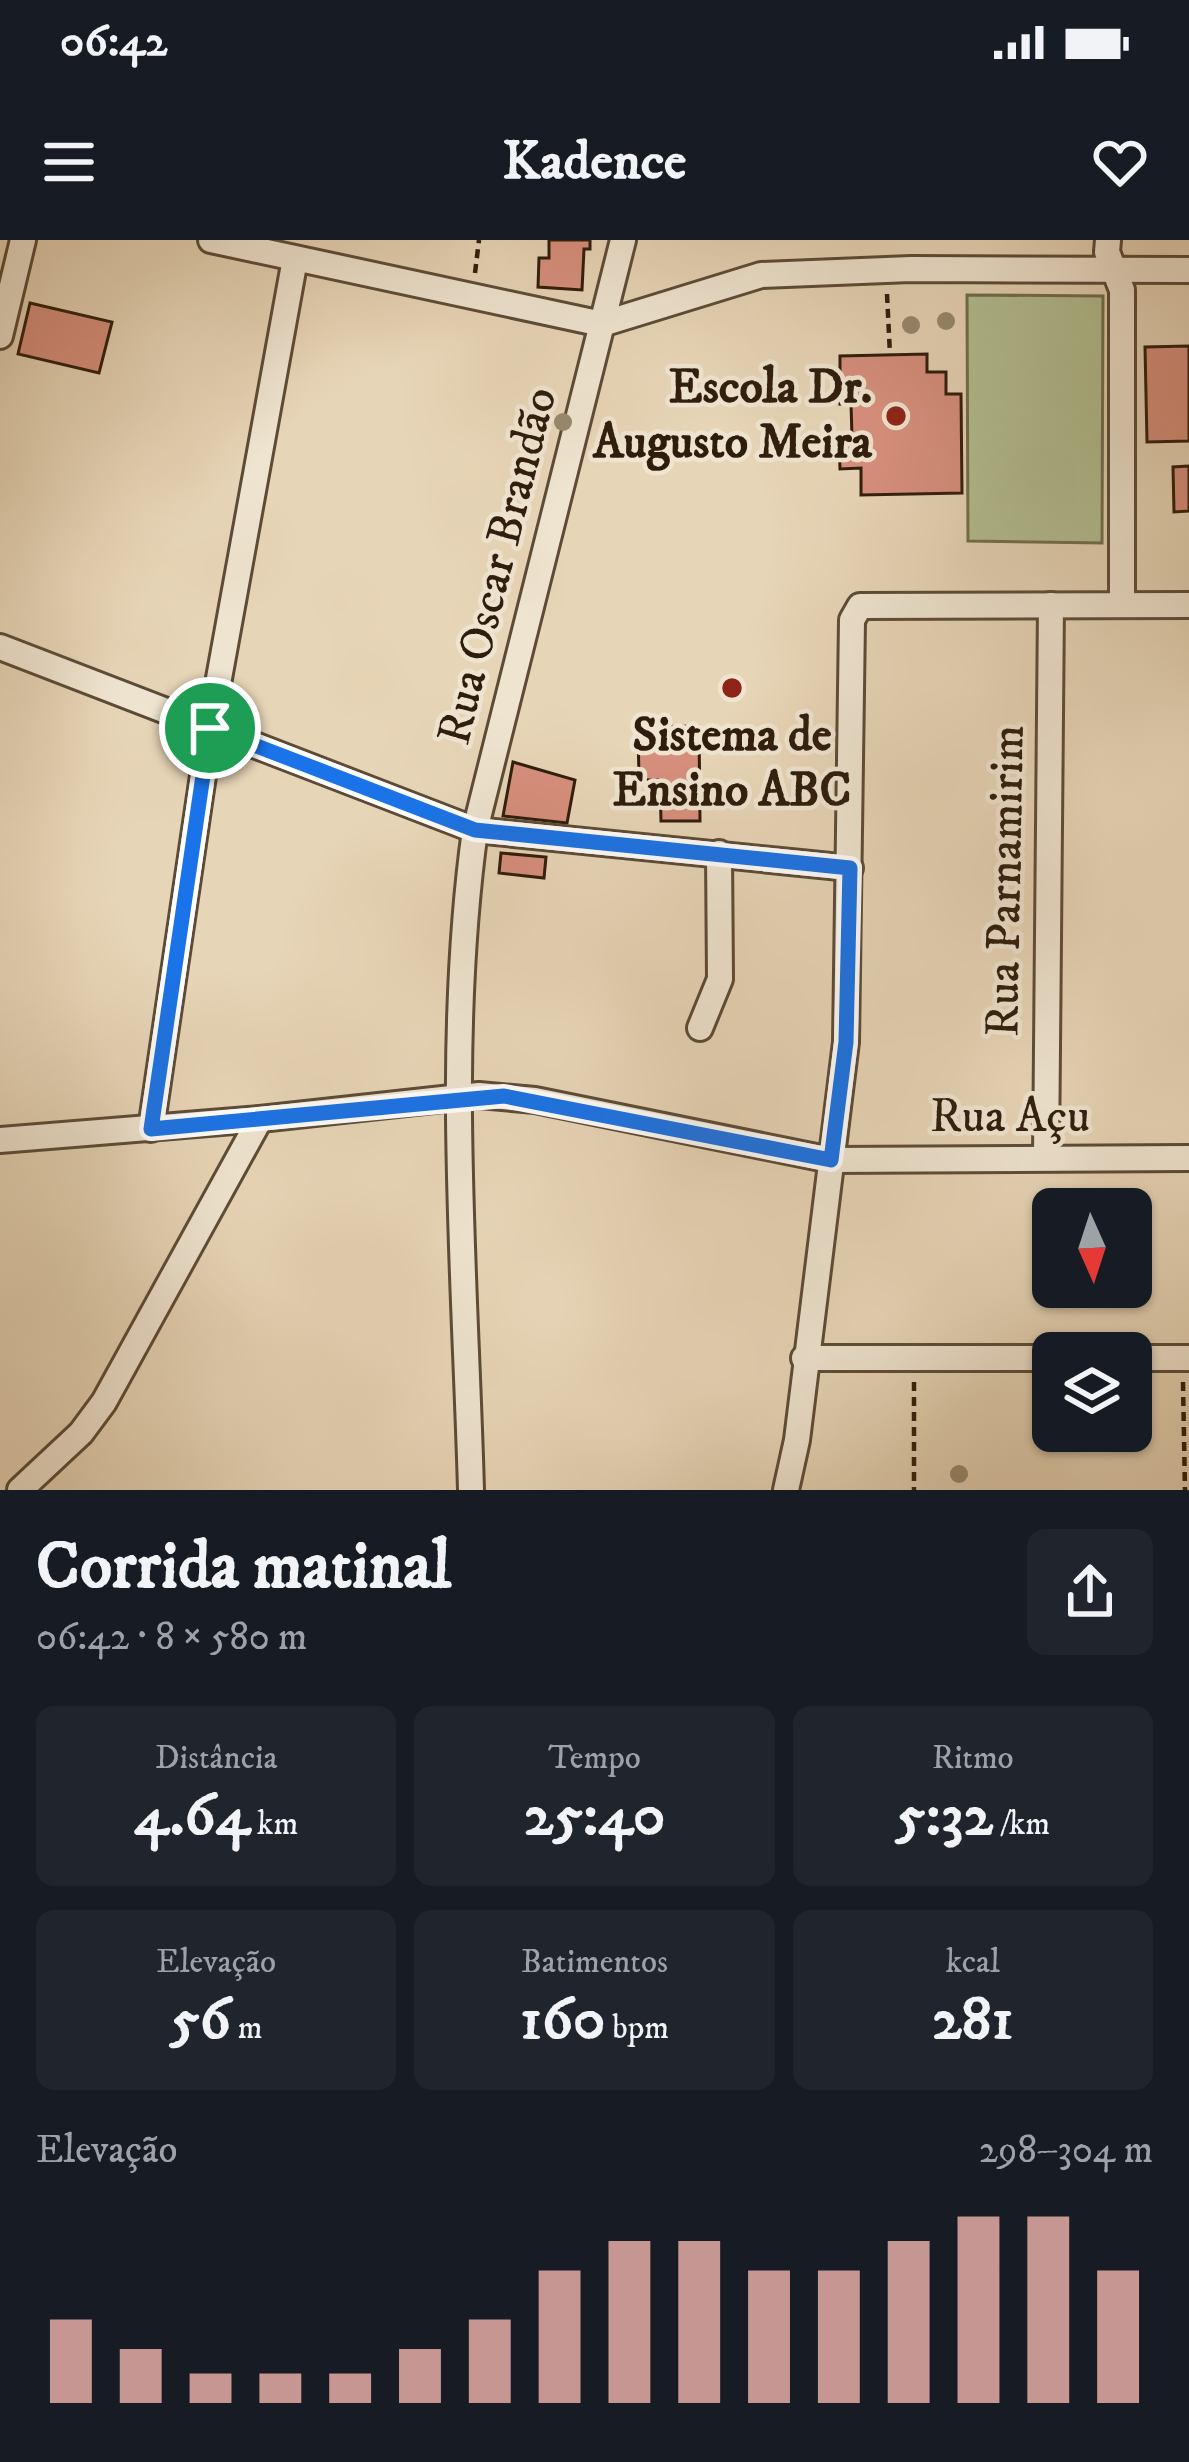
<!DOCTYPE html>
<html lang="pt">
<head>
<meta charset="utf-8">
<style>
  :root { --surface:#171b24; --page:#20242c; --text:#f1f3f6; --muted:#9ea1a6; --accent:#c59692 }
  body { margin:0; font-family:"IM FELL DW Pica",serif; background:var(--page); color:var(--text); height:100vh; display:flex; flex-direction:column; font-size:45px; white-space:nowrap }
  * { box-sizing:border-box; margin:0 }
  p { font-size:39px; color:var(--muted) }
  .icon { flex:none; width:66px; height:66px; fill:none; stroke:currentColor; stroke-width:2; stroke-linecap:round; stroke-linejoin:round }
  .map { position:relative; height:1250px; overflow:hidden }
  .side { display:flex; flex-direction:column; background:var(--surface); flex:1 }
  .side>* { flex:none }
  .needle { width:78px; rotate:177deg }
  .fabs { position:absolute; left:1032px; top:948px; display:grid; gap:24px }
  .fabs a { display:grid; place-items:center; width:120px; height:120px; border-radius:18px; background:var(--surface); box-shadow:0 3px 9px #0004; font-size:60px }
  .pin { position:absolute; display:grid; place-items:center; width:102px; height:102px; color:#fff; margin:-51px; border:6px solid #fff; border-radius:50%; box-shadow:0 3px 12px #0007 }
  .round { display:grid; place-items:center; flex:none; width:126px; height:126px; border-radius:18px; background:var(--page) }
  .overview { display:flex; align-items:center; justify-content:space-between; height:204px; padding:0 36px }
  h1 { font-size:66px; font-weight:800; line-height:90px }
  .metrics { display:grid; grid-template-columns:repeat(3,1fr); gap:18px; height:204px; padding:12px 36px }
  .metrics div { display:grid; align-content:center; border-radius:18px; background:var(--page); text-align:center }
  .metrics b { font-size:60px; font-weight:800 }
  .metrics small { font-size:33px; font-weight:400 }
  .metrics p { font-size:33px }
  .chart { height:336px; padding:24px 36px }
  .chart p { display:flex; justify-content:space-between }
  .chart svg { width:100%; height:216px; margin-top:12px; stroke:var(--accent); stroke-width:6 }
  .status { display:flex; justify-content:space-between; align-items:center; height:84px; padding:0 60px; background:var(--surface); direction:ltr }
  .status svg { height:33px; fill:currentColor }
  header { display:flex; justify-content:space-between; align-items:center; height:156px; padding:0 36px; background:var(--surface); font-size:54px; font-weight:800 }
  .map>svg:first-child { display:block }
  .green { fill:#b2be91; stroke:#706e4e; stroke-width:3 }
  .building { fill:#d78f7d; stroke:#2f1d0c; stroke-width:3 }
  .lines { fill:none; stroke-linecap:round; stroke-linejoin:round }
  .minor-casing { stroke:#5d4b37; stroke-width:30 }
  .path { stroke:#2f1d0c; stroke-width:4.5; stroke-dasharray:9 6; stroke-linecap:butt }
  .minor { stroke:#efe4d0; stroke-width:24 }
  .tree { fill:#978a6f }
  .route-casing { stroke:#fff; stroke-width:24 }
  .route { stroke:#1a73e8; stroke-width:15 }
  .poi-dot { fill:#8f2418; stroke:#efe4d0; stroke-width:4.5 }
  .labels { text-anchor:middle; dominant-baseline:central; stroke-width:9; stroke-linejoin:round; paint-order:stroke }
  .poi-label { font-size:48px; font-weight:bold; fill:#2f1d0c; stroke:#efe4d0; text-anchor:end }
  .street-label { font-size:48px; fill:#2f1d0c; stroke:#efe4d0 }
</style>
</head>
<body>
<div class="status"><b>06:42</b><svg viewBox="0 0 49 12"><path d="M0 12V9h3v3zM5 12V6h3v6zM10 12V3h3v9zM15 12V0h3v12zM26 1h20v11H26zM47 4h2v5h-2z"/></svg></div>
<header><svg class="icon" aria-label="menu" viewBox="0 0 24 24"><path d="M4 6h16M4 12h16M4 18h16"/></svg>Kadence<svg class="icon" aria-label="heart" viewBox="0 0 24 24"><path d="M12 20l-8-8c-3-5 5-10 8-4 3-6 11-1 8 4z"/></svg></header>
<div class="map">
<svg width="1189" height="1250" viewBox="0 0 1189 1250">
  <rect width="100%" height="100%" fill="#e7d5b7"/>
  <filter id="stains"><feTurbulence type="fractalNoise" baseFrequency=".00167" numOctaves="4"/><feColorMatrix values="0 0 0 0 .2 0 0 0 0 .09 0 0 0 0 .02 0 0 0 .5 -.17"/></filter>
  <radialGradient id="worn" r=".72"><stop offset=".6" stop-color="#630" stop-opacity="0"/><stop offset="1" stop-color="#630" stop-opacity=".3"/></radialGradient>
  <!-- green -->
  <polygon class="green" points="967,55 1103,56 1102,303 968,301"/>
  <!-- building -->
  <g class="building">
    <polygon points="549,0 590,0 590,9 584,9 582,50 538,47 539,18 549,18"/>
    <polygon points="30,63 112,82 99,133 18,114"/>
    <polygon points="1189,106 1189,201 1147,202 1145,107"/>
    <polygon points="927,114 927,132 946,132 946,154 961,154 962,253 861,255 861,228 840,229 839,199 852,198 851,163 840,164 840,116"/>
    <polygon points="1189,226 1189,271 1174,272 1173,227"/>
    <polygon points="699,486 700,581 661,581 660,540 639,540 638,487"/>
    <polygon points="513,522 575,540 567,583 503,576"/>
    <polygon points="501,613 546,617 544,638 499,633"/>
  </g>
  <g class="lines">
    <!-- minor casing -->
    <g class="minor-casing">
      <g id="minor">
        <polyline points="211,0 602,84 761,35 911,29 1189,30"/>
        <polyline points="1108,0 1107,12 1122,50 1122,365"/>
        <polyline points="0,96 23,0"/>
        <polyline points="0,407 475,590 850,628"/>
        <polyline points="700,788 720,739 719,613"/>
        <polyline points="151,889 210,488 295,19"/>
        <polyline points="0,900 260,879 479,855 535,860 831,920 1189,918"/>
        <polyline points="1046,918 1051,365"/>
        <polyline points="804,1118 1053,1118"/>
        <polyline points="1131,1118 1189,1118"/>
        <polyline points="20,1250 81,1193 104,1162 260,879"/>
        <path d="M471,1250C465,1032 445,807 475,590L623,0"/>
        <polyline points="786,1250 797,1200 846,802 852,380 860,366 1189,365"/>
      </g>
    </g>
    <!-- path -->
    <g class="path">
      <polyline points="475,33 479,0"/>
      <polyline points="887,54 890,115"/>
      <polyline points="914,1142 914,1250"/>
      <polyline points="1183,1142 1185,1250"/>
    </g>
    <!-- minor -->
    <use href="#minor" class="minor"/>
  </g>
  <!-- trees -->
  <g class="tree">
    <circle cx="946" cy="81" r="9"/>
    <circle cx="911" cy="85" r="9"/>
    <circle cx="563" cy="182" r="9"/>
    <circle cx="959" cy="1234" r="9"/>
  </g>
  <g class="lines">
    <!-- route casing -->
    <g class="route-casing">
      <polygon id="route" points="210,488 475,590 850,628 846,802 831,920 504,856 151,889"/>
    </g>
    <!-- route -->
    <use href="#route" class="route"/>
  </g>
  <!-- markers -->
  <g class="poi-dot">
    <circle cx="896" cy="176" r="12"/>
    <circle cx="732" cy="448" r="12"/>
  </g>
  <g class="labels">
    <!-- poi labels -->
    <g class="poi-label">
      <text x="872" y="148">Escola Dr.<tspan x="872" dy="55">Augusto Meira</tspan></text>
      <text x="732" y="496" text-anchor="middle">Sistema de<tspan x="732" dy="55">Ensino ABC</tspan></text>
    </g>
    <!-- street labels -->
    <g class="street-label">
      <text transform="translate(498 326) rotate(-76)">Rua Oscar Brandão</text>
      <text transform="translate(1006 641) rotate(-89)">Rua Parnamirim</text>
      <text x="1010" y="877">Rua Açu</text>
    </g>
  </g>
  <rect width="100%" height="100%" filter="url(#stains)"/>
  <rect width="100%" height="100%" fill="url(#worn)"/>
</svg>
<div class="fabs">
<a><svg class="needle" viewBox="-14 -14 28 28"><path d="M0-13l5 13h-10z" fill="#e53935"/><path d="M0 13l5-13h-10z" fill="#9ea1a6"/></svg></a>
<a><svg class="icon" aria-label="layers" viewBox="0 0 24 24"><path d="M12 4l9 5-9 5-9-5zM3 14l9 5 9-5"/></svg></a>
</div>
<div class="pin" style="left:210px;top:488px;background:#1e9e55"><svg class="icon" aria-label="arrive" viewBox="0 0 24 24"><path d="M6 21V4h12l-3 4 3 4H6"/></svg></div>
</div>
<section class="side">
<div class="overview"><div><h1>Corrida matinal</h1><p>06:42 · 8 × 580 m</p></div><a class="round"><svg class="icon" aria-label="share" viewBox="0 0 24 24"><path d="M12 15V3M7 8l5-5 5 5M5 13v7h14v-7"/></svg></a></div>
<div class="metrics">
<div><p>Distância</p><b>4.64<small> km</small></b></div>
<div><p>Tempo</p><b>25:40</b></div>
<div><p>Ritmo</p><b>5:32<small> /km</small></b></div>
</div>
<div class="metrics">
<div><p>Elevação</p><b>56<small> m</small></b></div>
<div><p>Batimentos</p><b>160<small> bpm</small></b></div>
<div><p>kcal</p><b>281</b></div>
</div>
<div class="chart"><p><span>Elevação</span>298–304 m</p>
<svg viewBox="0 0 160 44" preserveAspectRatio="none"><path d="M5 44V27M15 44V33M25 44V38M35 44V38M45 44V38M55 44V33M65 44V27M75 44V17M85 44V11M95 44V11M105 44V17M115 44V17M125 44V11M135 44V6M145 44V6M155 44V17"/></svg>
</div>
</section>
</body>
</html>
